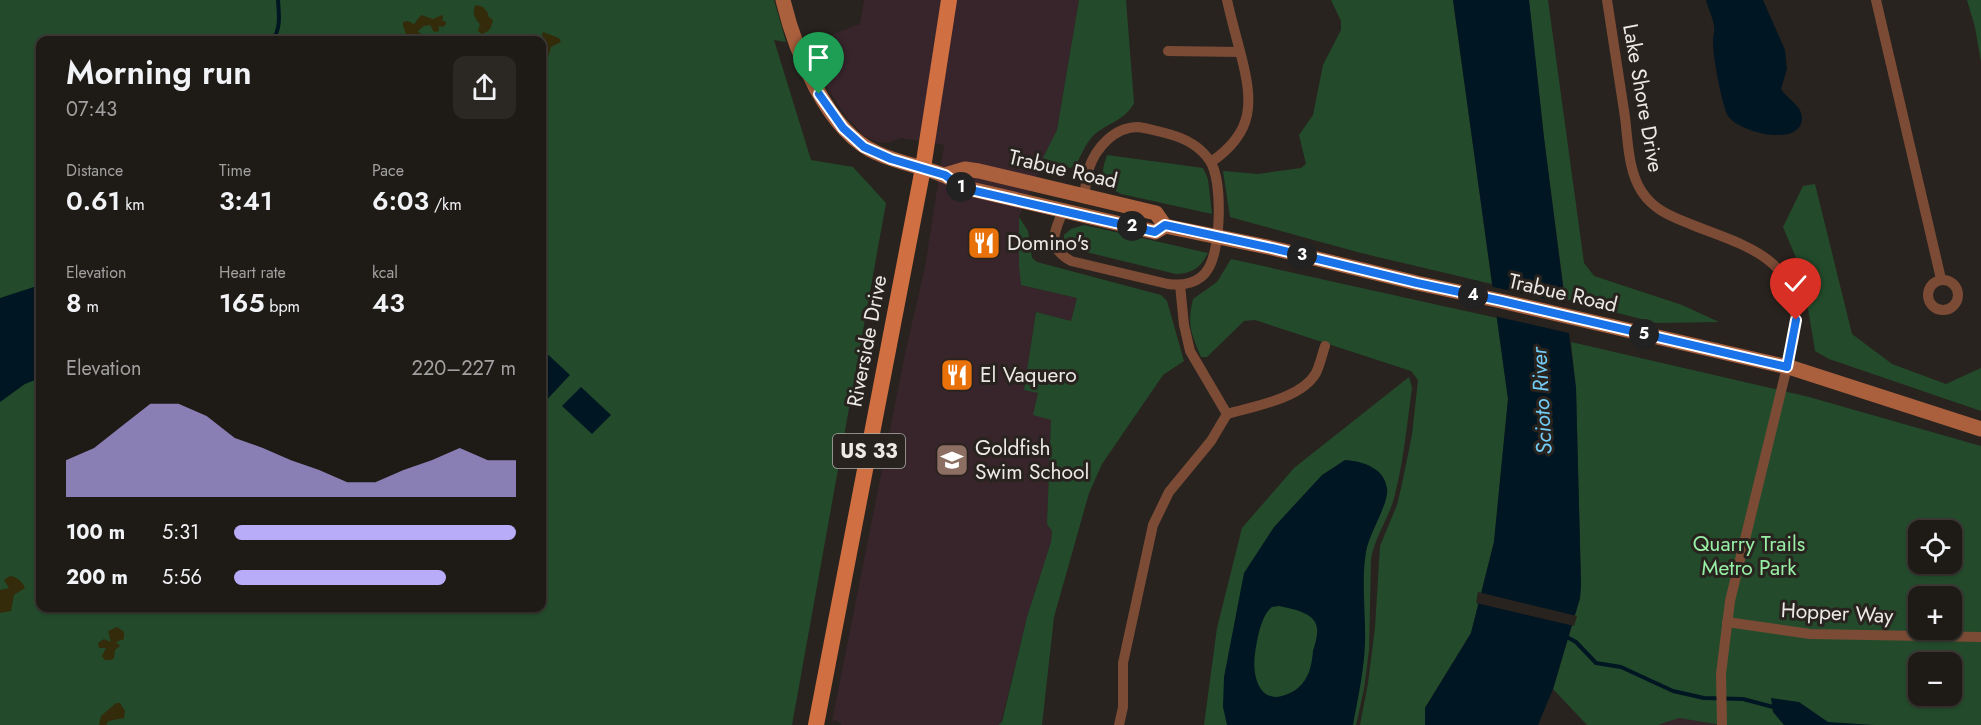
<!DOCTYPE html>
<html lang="en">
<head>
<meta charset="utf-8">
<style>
  :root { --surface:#1e1a16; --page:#2b2723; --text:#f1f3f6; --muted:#a1a1a1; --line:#3c3835; --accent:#b8abf7 }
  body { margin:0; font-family:Jost,sans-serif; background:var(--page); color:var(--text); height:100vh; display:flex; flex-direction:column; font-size:22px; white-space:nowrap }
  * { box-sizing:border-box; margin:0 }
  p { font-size:20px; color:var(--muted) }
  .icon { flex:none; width:33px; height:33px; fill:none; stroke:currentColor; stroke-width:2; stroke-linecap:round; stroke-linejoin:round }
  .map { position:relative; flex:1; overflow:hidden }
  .panel { position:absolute; left:36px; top:36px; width:510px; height:576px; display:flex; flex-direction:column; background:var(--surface); border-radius:12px; box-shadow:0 2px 4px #0004,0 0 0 2px var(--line) }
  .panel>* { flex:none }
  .tools { position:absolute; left:1908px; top:520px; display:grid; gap:12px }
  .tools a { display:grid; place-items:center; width:54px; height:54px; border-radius:12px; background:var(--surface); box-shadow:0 2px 4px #0004,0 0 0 2px var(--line); font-size:30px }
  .pin { position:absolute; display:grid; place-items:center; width:51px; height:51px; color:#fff; margin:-62px -26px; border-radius:50% 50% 50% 0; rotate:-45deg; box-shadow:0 0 6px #0007 }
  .pin .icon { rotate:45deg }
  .km { position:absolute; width:30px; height:30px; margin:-15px; border-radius:50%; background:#222; color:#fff; font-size:16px; line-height:30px; text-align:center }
  .round { display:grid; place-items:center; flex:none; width:63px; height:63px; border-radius:12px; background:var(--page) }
  .headline { display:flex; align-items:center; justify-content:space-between; height:102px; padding:0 30px }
  h1 { font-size:33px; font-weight:600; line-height:45px }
  .stats { display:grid; grid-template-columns:repeat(3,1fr); gap:9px; height:102px; padding:6px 30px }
  .stats div { display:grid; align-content:center }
  .stats b { font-size:26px; font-weight:600 }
  .stats small { font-size:16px; font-weight:400 }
  .stats p { font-size:16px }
  .chart { height:168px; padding:12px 30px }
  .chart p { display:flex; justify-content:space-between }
  .chart svg { width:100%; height:108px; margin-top:6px; fill:var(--accent); opacity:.7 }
  ul { padding:0 30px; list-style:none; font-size:20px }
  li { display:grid; grid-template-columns:96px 72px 1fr; align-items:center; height:45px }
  li i { height:15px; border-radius:8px; background:var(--accent) }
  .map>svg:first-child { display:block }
  .commercial { fill:#38252c }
  .green { fill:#234b2b; fill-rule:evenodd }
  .sand { fill:#332b0a }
  .water { fill:#001622; fill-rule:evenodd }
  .pier { fill:#28231e }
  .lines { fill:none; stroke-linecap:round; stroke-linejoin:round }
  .stream { stroke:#001622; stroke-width:4 }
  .street { stroke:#7b4b36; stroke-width:10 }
  .secondary { stroke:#ab603d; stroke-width:15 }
  .primary { stroke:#d06f41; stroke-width:16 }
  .route-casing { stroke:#fff; stroke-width:12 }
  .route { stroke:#1a73e8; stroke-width:8 }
  .labels { text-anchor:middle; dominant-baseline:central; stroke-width:6; stroke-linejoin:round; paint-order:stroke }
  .shield { fill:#28231e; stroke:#b2aeaa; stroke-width:1.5 }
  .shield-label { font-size:20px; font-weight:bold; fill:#ede9e6 }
  .street-label { font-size:21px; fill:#ede9e6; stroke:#28231e }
  .poi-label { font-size:21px; fill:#ede9e6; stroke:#28231e; text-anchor:start }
  .park-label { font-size:21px; fill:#97efa6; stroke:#28231e }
  .water-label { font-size:22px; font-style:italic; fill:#72ccf6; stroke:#28231e }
</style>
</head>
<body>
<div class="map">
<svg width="1981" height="725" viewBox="0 0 1981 725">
  <rect width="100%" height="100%" fill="#28231e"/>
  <!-- commercial -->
  <g class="commercial">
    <polygon points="864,0 1079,0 1057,130 1019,217 1021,285 1077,298 1071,321 1036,312 1024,389 1038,393 1051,420 1047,523 1052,531 1051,542 1027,617 1001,722 998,725 841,725 841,723 835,720 832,721 906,349 925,267 944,145 901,138 888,143 877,142 863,135 844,114 822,80 806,45 860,24"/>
    <polygon points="1679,718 1720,725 1658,725"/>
  </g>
  <!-- green -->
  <g class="green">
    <path d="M0,0H774L786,42L774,40L811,160L853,167L886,203L792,725H0ZM40,40H542V608H40Z"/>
    <path d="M1079,0H1126L1134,103C1125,121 1106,123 1093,136C1085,144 1081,156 1076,165L1070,168L1043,158L1057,130Z"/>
    <polygon points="1331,0 1453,0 1492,284 1361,253 1230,217 1223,171 1258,174 1301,168 1306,164 1299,135 1313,115 1323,65 1341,30 1341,21"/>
    <polygon points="1529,0 1548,0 1584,263 1594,276 1682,305 1719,322 1656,323 1565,299 1544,138"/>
    <polygon points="1967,0 1981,0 1981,62 1975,27"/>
    <path d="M1107,155L1203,168L1208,179L1212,214L1121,194C1101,183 1100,175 1107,155Z"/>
    <polygon points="1815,184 1852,334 1892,364 1946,384 1981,368 1981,411 1829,359 1815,351 1802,272 1783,227 1803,186"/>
    <polygon points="1019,217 1028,231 1032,258 1037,262 1161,295 1167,301 1184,361 1163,375 1102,464 1089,493 1054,617 1042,725 998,725 1002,722 1027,617 1051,542 1052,531 1047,524 1051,420 1033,415 1038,393 1024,390 1036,312 1071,321 1077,298 1021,285 1019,265"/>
    <path d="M1084,225L1208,253C1200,268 1193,273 1176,274L1074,249L1064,239V235L1071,229Z"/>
    <path d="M1231,259L1497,318L1508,399L1494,542L1471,633L1425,708V725H1360L1368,683L1375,628L1380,546L1397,505L1402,484L1412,435L1418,380L1411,371L1255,320L1244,321L1207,357H1201C1191,333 1187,325 1193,299L1217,282Z"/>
    <path d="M1571,342L1809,397L1981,446V725H1721L1679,718L1658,725H1587L1553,689L1580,598L1581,585L1576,388ZM1918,531H1952V564H1918ZM1918,597H1952V630H1918ZM1918,663H1952V696H1918Z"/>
    <path d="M1409,377L1412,388C1407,423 1404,459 1395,494C1390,517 1376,533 1371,559L1369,650L1364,689L1356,725H1204L1217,628L1242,528L1294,468Z"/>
  </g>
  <!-- sand -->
  <g class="sand">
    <path d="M476,5L483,7L488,13V16L493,20C491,27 491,31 482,34L478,31L480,24C475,20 471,10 476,5Z"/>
    <polygon points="421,15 433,19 442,15 443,17 442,20 446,22 446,24 443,27 439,26 439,31 434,32 430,25 424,26 418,31 419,33 425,35 423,40 408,39 403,26 403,22 408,21 414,24"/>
    <polygon points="543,32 559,38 561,42 551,47 548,57 542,64 542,49 545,43 542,34"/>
    <path d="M10,576C16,576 24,583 25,588L14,595L11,611L0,613V590L9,588L4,580Z"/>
    <polygon points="117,627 124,632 124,639 116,642 120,646 115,650 114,658 111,660 105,660 102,656 106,648 99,648 98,643 104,639 111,642 108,631"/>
    <polygon points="116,703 120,703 125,711 124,718 109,721 106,724 108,725 99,725 101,716"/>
  </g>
  <!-- water -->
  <g class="water">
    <polygon points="1453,0 1529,0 1544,138 1576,388 1581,585 1580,598 1553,689 1538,725 1425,725 1425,708 1471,633 1494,542 1508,399"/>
    <path d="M1706,0H1763L1785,50L1787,69L1781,89C1787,99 1803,106 1802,119C1800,148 1738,132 1728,116C1722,106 1712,53 1713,40C1713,35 1715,31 1714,26C1713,18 1708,8 1706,0Z"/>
    <polygon points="40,285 40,378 25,384 0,402 0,298"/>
    <polygon points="542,349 570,375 542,405"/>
    <polygon points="581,387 611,415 592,434 562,406"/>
    <path d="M1345,460C1363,461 1384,468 1387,488C1390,502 1369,533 1366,552C1361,582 1366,613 1365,643C1364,671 1358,698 1353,725H1227L1223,707L1224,677L1244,573L1274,527L1322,475ZM1279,606C1292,609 1315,612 1317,628C1318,635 1315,644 1313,651C1312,660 1311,670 1306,678C1302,686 1294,692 1285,695C1258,705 1252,673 1255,654C1257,640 1261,615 1272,607Z"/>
    <polygon points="1771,698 1799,702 1828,722 1874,725 1784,725 1773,712"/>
  </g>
  <!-- pier -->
  <g class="pier">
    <polygon points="1489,286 1569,304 1573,334 1494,316"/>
    <polygon points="1478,592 1577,616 1574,626 1476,603"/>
  </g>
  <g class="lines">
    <!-- stream -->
    <g class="stream">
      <path d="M273,40C281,27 279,15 278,0"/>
      <polyline points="1565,636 1576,642 1596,663 1621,667 1673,691 1704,698 1743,699 1777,708"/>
    </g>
    <!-- street -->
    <g class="street">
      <path d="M1607,0C1613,39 1619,78 1625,117C1628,141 1628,171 1642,192C1654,210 1671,216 1690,224C1751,248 1804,259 1794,338L1730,601L1721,674L1722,725"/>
      <polyline points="1876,0 1941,279"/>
      <polyline points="1168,51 1240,52"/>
      <path d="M1211,162C1255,132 1253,102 1241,55C1236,36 1231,18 1227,0"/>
      <path d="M1063,211C1054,233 1046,247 1071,261L1168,284C1183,286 1200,283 1208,269C1221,249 1223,181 1210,161C1200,146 1182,137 1165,133C1156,131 1147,128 1138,127C1114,127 1096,148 1089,168C1086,177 1086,187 1084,196"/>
      <circle cx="1943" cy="295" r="15"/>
      <path d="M1227,414C1254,406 1301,399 1316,373C1320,365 1322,355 1325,346"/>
      <polyline points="1727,622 1810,634 1981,637"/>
      <polyline points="1119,725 1123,707 1123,663 1153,525 1169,492 1211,441 1227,414 1190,351 1184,325 1180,285"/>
    </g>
    <!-- secondary -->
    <g class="secondary">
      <path d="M783,0C795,50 827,132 877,153C898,163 921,166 943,175C950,177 956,183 962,187L1155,232L1165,226"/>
      <polyline points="945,175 965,169 979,171 1156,213 1165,226 1272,248 1417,283 1501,301 1792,368 1981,429"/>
    </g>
    <!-- primary -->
    <polyline class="primary" points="816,725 923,168 949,0"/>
  </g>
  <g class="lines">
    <!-- route casing -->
    <g class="route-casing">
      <polyline id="route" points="819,94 843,128 864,147 891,159 945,175 962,188 1155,232 1165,225 1272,248 1417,283 1502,301 1787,367 1796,320"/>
    </g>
    <!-- route -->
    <use href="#route" class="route"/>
  </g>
  <!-- icons -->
  <defs>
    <g id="restaurant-square" transform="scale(1.725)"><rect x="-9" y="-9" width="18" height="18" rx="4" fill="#e8710a" stroke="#28231e"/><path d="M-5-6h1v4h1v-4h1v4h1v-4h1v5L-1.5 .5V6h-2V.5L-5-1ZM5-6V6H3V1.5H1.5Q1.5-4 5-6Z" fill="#fff"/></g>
    <g id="school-square" transform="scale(1.725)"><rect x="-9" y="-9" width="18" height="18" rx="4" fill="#8d6e63" stroke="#28231e"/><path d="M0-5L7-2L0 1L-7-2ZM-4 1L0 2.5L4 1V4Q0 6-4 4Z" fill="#fff"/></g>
  </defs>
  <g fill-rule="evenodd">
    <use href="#restaurant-square" x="984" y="243"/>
    <use href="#restaurant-square" x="957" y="375"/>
    <use href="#school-square" x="952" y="460"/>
  </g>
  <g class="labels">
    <!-- shield labels -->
    <rect class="shield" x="833" y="434" width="72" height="34" rx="4.5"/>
    <g class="shield-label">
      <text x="869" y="451">US 33</text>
    </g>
    <!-- street labels -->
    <g class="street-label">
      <text transform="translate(1643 98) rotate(80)">Lake Shore Drive</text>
      <text transform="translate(1063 169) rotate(13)">Trabue Road</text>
      <text transform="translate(1563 293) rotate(13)">Trabue Road</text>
      <text transform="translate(867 341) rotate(-79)">Riverside Drive</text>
      <text transform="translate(1837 613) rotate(3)">Hopper Way</text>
    </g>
    <!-- poi labels -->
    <g class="poi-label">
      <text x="1007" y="243">Domino's</text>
      <text x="980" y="375">El Vaquero</text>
      <text x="975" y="448">Goldfish<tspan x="975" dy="24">Swim School</tspan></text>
    </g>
    <!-- park labels -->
    <g class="park-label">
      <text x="1749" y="544">Quarry Trails<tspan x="1749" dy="24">Metro Park</tspan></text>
    </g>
    <!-- water labels -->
    <g class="water-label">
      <text transform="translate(1541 401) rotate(-93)">Scioto River</text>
    </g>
  </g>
</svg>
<div class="tools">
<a><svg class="icon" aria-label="locate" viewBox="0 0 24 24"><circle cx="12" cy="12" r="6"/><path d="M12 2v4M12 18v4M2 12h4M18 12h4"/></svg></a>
<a>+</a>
<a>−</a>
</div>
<div class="pin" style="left:819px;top:94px;background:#1e9e55"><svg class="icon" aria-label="arrive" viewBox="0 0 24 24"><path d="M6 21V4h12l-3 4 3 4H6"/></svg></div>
<div class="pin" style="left:1796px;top:320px;background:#d93025"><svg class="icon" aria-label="check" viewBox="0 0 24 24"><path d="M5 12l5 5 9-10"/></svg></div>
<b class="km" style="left:961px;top:187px">1</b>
<b class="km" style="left:1132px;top:226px">2</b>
<b class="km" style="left:1302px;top:255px">3</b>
<b class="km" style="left:1473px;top:295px">4</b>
<b class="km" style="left:1644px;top:334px">5</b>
<section class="panel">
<div class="headline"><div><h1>Morning run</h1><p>07:43</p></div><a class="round"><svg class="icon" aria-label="share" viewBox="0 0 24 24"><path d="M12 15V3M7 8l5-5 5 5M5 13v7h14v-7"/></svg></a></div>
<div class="stats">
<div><p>Distance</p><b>0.61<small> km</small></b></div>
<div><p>Time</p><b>3:41</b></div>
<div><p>Pace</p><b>6:03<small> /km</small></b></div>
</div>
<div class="stats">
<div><p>Elevation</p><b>8<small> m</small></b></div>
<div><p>Heart rate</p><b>165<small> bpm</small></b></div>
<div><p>kcal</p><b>43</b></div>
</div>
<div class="chart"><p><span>Elevation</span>220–227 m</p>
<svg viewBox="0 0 160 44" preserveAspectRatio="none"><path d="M0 44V29L10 24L20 15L30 6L40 6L50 11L60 20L70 24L80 29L90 33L100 38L110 38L120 33L130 29L140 24L150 29L160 29V44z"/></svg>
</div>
<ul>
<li><b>100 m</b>5:31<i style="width:100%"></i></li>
<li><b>200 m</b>5:56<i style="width:75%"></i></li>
</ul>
</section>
</div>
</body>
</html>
